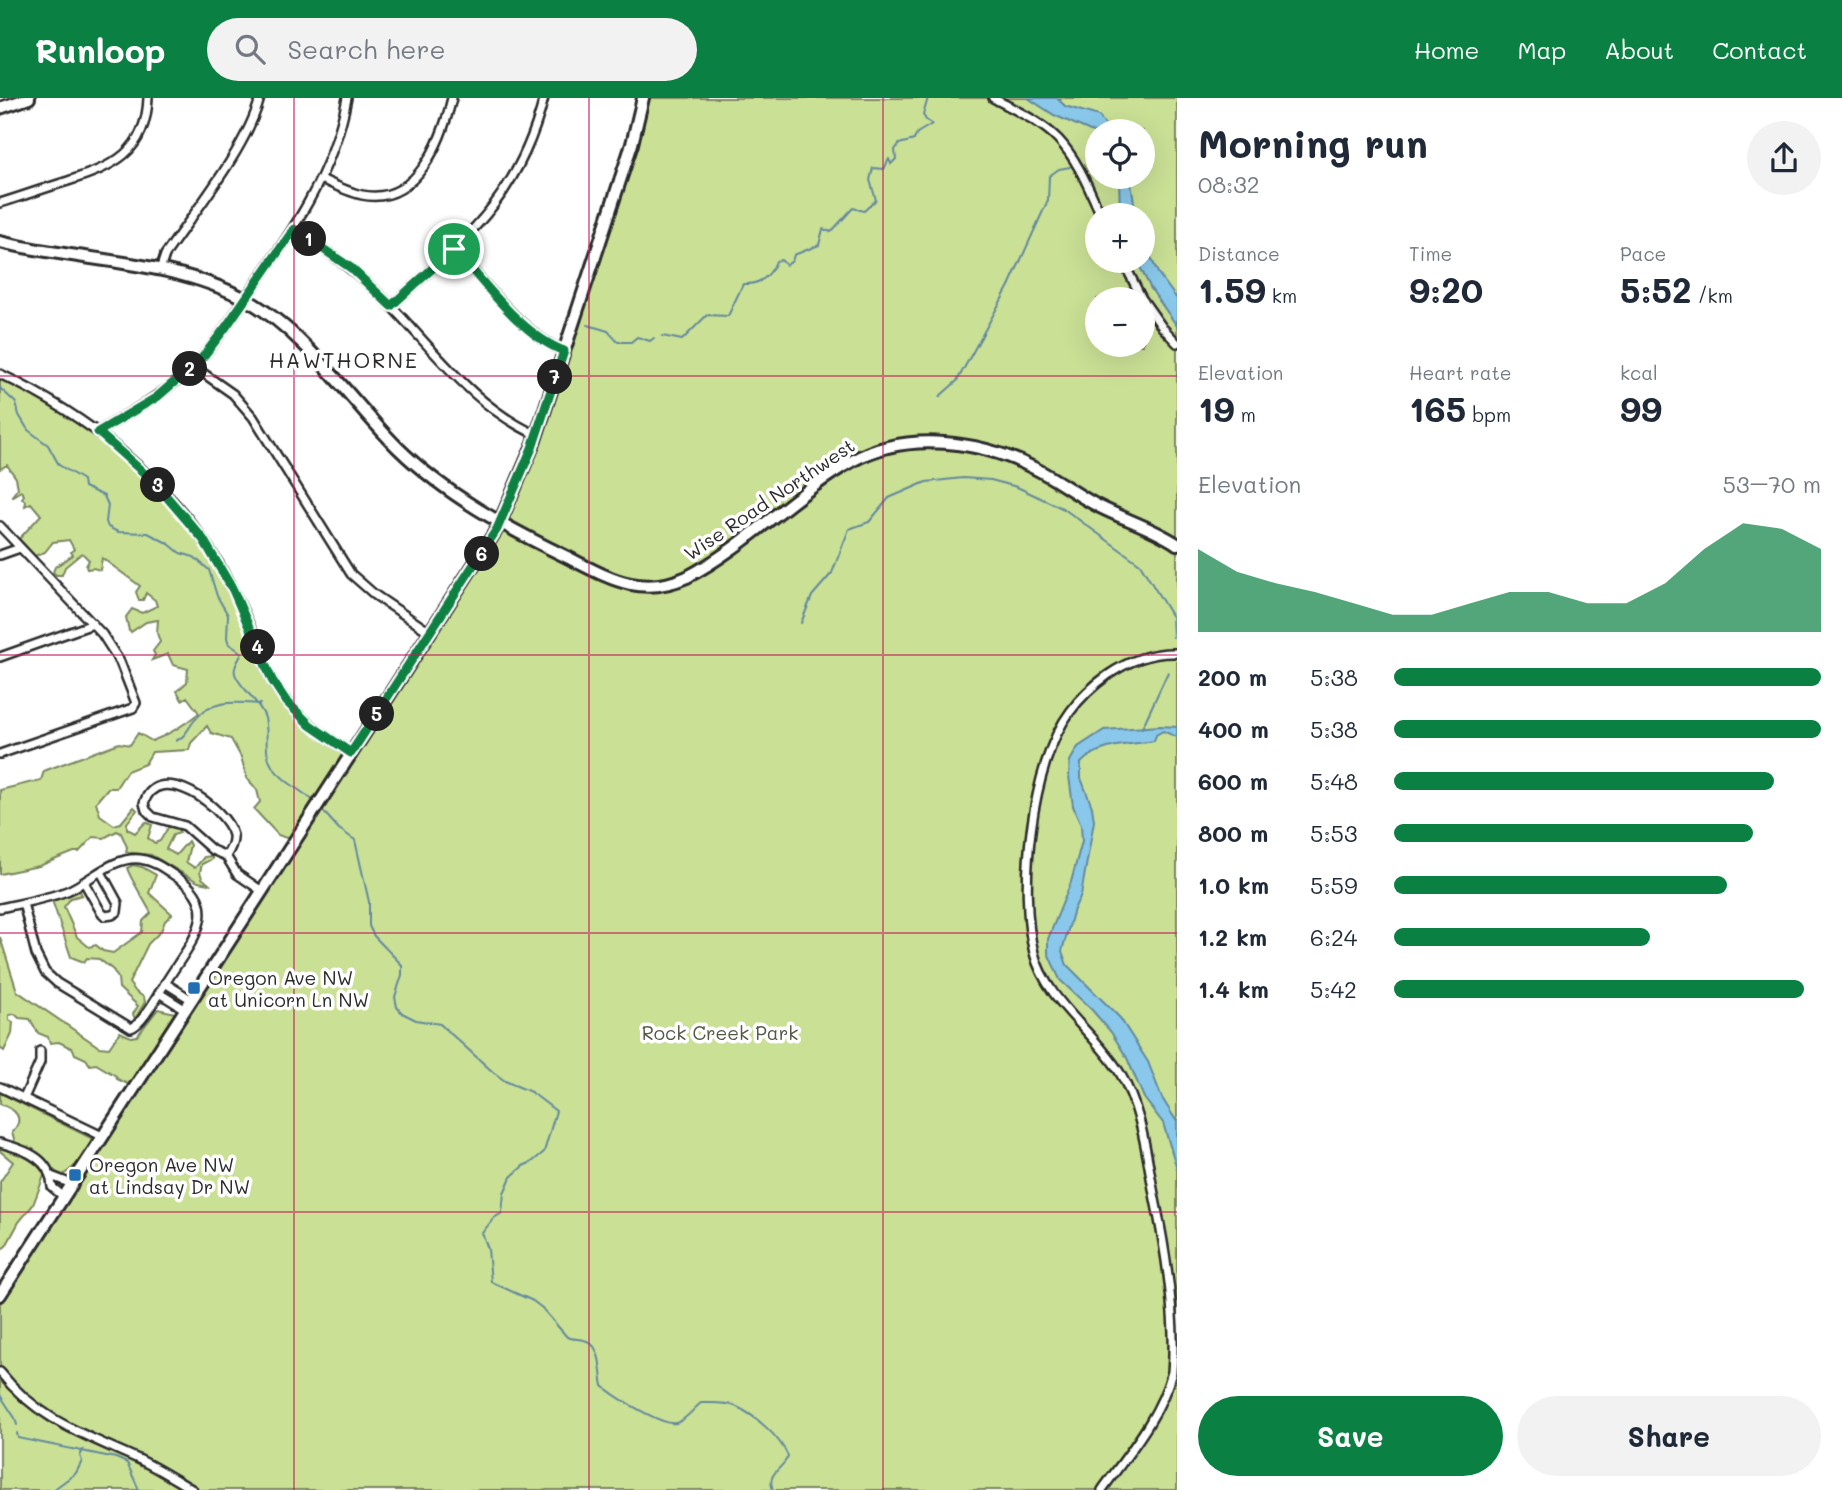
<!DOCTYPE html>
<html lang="en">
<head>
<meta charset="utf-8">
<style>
  :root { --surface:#fff; --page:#f2f2f3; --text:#1f2937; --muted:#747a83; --accent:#0b8043 }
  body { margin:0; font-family:Mali,sans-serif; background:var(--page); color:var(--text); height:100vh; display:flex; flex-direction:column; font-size:26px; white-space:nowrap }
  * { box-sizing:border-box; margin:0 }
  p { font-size:23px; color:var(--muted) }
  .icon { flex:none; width:38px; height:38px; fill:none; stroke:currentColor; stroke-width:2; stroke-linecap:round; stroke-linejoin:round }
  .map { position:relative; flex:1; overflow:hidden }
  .sheet { display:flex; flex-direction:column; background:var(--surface); width:665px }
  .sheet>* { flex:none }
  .fabs { position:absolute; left:1085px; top:21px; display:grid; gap:14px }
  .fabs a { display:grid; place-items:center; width:70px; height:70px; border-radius:50%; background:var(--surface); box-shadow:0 7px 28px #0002; font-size:35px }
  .pin { position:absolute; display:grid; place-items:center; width:60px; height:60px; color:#fff; margin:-30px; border:4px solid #fff; border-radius:50%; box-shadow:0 2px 7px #0007 }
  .km { position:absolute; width:35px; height:35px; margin:-18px; border-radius:50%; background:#222; color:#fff; font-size:19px; line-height:35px; text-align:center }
  .round { display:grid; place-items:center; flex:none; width:74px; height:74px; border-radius:37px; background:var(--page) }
  .headline { display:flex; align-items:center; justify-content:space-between; height:119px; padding:0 21px }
  h1 { font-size:38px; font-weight:700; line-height:52px }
  .stats { display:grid; grid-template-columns:repeat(3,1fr); gap:10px; height:119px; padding:7px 21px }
  .stats div { display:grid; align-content:center }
  .stats b { font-size:35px; font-weight:700 }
  .stats small { font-size:19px; font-weight:400 }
  .stats p { font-size:19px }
  .chart { height:196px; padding:14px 21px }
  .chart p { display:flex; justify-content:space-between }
  .chart svg { width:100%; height:126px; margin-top:7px; fill:var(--accent); opacity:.7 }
  .cta { display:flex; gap:14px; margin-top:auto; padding:14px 21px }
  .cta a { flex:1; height:80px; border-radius:42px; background:var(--accent); color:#fff; font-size:28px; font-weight:700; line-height:80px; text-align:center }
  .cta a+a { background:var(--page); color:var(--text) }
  ul { padding:0 21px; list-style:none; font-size:23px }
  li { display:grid; grid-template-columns:112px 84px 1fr; align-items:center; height:52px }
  li i { height:18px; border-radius:9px; background:var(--accent) }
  header { display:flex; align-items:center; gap:42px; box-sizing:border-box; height:98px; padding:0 35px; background:var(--accent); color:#fff }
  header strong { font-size:33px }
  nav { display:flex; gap:38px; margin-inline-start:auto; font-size:24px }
  .search { width:490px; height:63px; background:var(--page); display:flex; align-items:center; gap:18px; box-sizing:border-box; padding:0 24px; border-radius:38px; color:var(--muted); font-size:26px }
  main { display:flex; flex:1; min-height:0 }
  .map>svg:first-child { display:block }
  .green { fill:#cae095; stroke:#7a8660; stroke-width:2; fill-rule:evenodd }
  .water { fill:#89c8ea; stroke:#63899e; stroke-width:2 }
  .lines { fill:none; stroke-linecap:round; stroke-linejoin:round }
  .stream { stroke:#63899e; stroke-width:2 }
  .street-casing { stroke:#2b2b2b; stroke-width:12 }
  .secondary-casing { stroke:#2b2b2b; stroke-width:16 }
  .street { stroke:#fff; stroke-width:7 }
  .secondary { stroke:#fff; stroke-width:10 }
  .route-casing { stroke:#fff; stroke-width:14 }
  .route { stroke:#0b8043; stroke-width:9 }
  .grid { fill:none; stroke:#c2185b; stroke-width:2; stroke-opacity:0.55 }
  .poi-dot { fill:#1f6fb2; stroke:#fff; stroke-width:2.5 }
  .labels { text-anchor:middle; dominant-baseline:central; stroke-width:7; stroke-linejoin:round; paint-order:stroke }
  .street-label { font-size:19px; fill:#2b2b2b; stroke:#fff }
  .poi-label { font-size:19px; fill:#2b2b2b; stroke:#fff; text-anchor:start }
  .park-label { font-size:19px; fill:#535846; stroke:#fff }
  .neighbourhood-label { font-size:21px; letter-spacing:2px; fill:#2b2b2b; stroke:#fff }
</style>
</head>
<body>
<header>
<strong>Runloop</strong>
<div class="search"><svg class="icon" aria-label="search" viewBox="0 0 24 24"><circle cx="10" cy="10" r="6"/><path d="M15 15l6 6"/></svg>Search here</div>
<nav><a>Home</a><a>Map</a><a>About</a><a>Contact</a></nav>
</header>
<main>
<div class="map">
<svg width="1177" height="1392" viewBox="0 0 1177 1392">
  <rect width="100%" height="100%" fill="#fff"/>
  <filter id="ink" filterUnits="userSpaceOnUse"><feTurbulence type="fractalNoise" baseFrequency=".0143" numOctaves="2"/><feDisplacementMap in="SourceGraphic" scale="14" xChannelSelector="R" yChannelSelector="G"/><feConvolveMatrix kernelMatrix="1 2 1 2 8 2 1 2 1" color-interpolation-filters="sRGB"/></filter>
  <g filter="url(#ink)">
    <!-- green -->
    <g class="green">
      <path d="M648,0H1177V1392H0V1202L134,996L171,946L272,785L289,741L278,737L254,711L260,704L257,692L247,680L241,659L231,641L211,635L207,628L191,645L189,652L152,654L145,666L127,673L116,690H108L96,704L100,717L114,727L121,725L134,709L137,712L127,725V731L135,735L146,724L152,727L148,740L155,745L160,743L169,728L176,729L180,735L173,737L166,751L176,757L188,743L190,747L186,764L195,770L204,759L212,758V761L202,766L200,774L202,780L209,786L198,784L151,757L126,754L127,749L121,735L117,733L104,740L93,739L79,754H74L39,768L0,776V692L41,682L44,673L49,671L119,645L130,647L138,635L152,643C171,636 184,627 199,615L187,599L182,602L177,593L187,584L188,571L173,567L168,556L152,562L155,557L153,553L160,544L157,535L158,522L146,524L131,534L129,533L126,519L132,511L142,515L157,508L155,502L146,495L143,502H139L136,494L140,488L102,460L100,472L93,470L87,471L86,468L89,462L82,455L65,469L62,477H56L53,474L55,469L73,457L71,454L74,451L69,442L53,444L45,454L35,458L19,441L41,417L31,405L25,408L26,404L22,400L24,397L21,393L11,399L18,390L16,380L7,367L0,371V280L56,308L116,351L158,395L207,453L252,539L271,589L305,630L353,663L475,476L509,418L521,394L558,290L635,52ZM1097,33H1143V79H1097ZM1097,117H1143V163H1097ZM1097,201H1143V247H1097Z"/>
      <path d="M133,767L142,769L156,777L149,795L172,816L165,823L161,833L148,846L129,885L136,894L144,899L145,904L135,921L133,916L138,908L119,890L118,880L113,872L99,861L87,860L84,864L71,859L52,802L80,793L82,797L71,800L64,809L77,839L89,849L96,847L103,853L113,855L142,834L143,823L151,815C145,803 130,780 127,770Z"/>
      <polygon points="0,839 17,893 99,949 109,950 120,934 131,939 137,938 158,911 175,915 130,987 117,981 116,978 96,966 90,967 86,961 75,956 73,951 59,944 50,945 48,939 38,935 30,921 19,920 15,916 9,917 9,922 13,924 12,936 4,953 0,950"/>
      <path d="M0,995L91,1040L92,1045C85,1058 76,1069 63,1077L56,1074L34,1053L15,1044L12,1034C26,1020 15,1011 0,1006Z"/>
      <path d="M0,1049C19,1055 31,1060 45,1075L33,1107L19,1124L6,1148L0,1152V1084L13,1064L0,1053Z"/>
    </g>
    <!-- water -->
    <g class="water">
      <polygon points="1028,0 1057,0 1065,8 1099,18 1109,33 1097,33 1097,36 1054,17"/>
      <polygon points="1119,79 1130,79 1136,117 1120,117"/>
      <polygon points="1143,142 1158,175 1177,201 1177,228 1151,191 1137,163 1143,163"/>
      <path d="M1160,628L1177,629V639L1163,633L1156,637L1154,643C1130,647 1099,646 1081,665V680L1092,709L1094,723L1081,797L1074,811L1062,853L1067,867L1120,920L1148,964L1162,1000L1177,1024V1071L1163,1025L1144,1000L1127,960L1111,934L1092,912L1060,882L1048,855V841L1071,784L1082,743L1081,727L1073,708L1069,678L1070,663L1078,649L1104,632Z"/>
    </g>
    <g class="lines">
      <!-- stream -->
      <g class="stream">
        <polyline points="1090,69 1097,68"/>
        <polyline points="588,227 608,233 618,244 631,244 637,239 650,243 654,240"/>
        <path d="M662,238L682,242L707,217L728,218L743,186C760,187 770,179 776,163L781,162L786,167L792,163L794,157L819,147L823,131L831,134L853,110L864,113L876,102L870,82L873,70L884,71L889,61L891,66L896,61L895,52L899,46L914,42L917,35L932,26L926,22L923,17L928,0"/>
        <path d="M0,290L16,305L19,317L28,332L48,347L59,367L83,382L84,389L104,398L108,407L106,424L108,429L118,434L148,435L169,446L180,455L194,459L209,472L217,498L228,517L227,540L229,546L242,555C240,560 236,565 235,570C231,583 260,602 265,620C269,636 263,654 272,668C283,684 301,692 315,704"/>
        <polyline points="939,299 957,283 1009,188 1048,102 1049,78 1059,71 1070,69"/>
        <polyline points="801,525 812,498 832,475 849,431 869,424 889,400 926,384 963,380 991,382 1017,389 1064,411 1140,466 1172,519 1173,539"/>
        <polyline points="1142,630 1168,574"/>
        <path d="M176,643C186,638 187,632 194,623C211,601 234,604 260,606"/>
        <path d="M321,711L339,731L355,742L369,804V828L374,838L402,867V877L395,899L397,909L402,915L416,922L440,926L493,974L505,983L531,994L556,1013L544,1054L532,1064L523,1068L511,1079L504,1095L502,1115L494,1120L482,1135L488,1151L491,1184L533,1203L542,1210L567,1239C574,1242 583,1240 589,1244C602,1252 600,1275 603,1288C614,1298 662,1328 676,1325C685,1323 693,1311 701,1305C712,1305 725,1304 735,1308C755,1317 779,1338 788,1358C783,1372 766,1374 773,1392"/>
        <polyline points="0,1297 15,1320 17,1327"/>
        <polyline points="17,1335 18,1340 116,1360 127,1365 139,1392"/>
        <polyline points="53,1392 76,1375 82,1363 80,1358 83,1352"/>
      </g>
      <!-- street casing -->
      <g class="street-casing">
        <g id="street">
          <path d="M993,0C1015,12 1040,23 1058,41C1078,62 1089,91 1101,117"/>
          <path d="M321,81C334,87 348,94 362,97C417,108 442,42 452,0"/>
          <path d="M0,105C23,98 45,90 68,83C113,68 146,55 148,0"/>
          <path d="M294,131C329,154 361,177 390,207C436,254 474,309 537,337"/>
          <path d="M454,151C482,181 525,239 564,253"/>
          <polyline points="1123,163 1142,201"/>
          <path d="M160,172L165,157C195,113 247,50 260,0"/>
          <polyline points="1143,202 1162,229 1177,245"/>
          <path d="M391,208C465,141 518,102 544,0"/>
          <polyline points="193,268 233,296 253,319 351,476 375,497 431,535"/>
          <path d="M0,276C88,318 167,380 218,464C229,484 240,505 249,526C258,547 264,570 276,589C295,618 323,637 351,655"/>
          <path d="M98,334C132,313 166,295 195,267C215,247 230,222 246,199C290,137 333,77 347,0"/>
          <polyline points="0,428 102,536 120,564 136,605 133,610 0,656"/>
          <polyline points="0,457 20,450"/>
          <polyline points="0,559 93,526"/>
          <path d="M226,758C230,752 234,745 233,737C226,709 158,661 144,705L146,712L153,719L185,728L212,752L226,758L237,776L262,793"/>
          <polyline points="84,784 101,814 105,818 112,817 117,814 118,805 101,774"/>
          <path d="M0,810C22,805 46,801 67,793C91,783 113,758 140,761C155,763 166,772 178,780C226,811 187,849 166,884C158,896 143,926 131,930L57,885L45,874L36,856L23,805"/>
          <polyline points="165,885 192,902"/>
          <polyline points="159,895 186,912"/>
          <polyline points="0,989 102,1038"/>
          <polyline points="24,1000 40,964 40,953"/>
          <path d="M0,1045C18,1050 44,1057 50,1078C52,1082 51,1085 52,1089L64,1099"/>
          <polyline points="51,1078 72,1086"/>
          <path d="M0,1274C37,1321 83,1336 136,1360C156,1369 174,1381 193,1392"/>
          <path d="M1102,1392C1128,1356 1160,1319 1172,1274C1177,1221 1165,1149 1154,1096C1146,1055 1142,1012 1120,975C1095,934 1046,903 1034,855C1018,792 1031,666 1070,614C1080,600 1094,587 1108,577C1128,563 1151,554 1177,555"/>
        </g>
      </g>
      <!-- secondary casing -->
      <g class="secondary-casing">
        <g id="secondary">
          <polyline points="0,10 29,0"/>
          <path d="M0,144C81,164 172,161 247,202C305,234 351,303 398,350C446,397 507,430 567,459C609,480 640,500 687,479C746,448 794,396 852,363C907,332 982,343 1036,371C1058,382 1078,398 1100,409C1126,422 1153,430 1177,446"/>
          <polyline points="0,1197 497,431 534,345 632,46 643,0"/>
        </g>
      </g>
      <!-- street -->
      <use href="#street" class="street"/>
      <!-- secondary -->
      <use href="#secondary" class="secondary"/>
    </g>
  </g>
  <g class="lines" filter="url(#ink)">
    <!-- route casing -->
    <g class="route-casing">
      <path id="route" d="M294,131L351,170L391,208L454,151C483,183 522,238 564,253L532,350L497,431L351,655L310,627L286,603L272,582L233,492L203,441L154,384L98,334L157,299L202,260L226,229Z"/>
    </g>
    <!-- route -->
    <use href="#route" class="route"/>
  </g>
  <!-- grid -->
  <path class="grid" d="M294,0V1392M589,0V1392M883,0V1392M0,278H1177M0,557H1177M0,835H1177M0,1114H1177"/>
  <!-- markers -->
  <g class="poi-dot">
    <rect x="187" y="883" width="14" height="14" rx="3.5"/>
    <rect x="68" y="1070" width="14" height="14" rx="3.5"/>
  </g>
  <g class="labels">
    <!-- street labels -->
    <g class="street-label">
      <text transform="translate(769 401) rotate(-34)">Wise Road Northwest</text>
    </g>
    <!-- poi labels -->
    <g class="poi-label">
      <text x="208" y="879">Oregon Ave NW<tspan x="208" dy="22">at Unicorn Ln NW</tspan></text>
      <text x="89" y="1066">Oregon Ave NW<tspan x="89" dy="22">at Lindsay Dr NW</tspan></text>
    </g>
    <!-- park labels -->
    <g class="park-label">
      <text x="720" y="934">Rock Creek Park</text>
    </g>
    <!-- neighbourhood labels -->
    <g class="neighbourhood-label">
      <text x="344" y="261">HAWTHORNE</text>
    </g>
  </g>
</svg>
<div class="fabs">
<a><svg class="icon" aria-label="locate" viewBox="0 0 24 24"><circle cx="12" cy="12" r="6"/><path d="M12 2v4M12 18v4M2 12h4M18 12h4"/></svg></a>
<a>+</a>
<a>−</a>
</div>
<div class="pin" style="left:454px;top:151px;background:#1e9e55"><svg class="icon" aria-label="arrive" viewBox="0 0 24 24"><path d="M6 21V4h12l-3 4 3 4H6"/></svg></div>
<b class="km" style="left:309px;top:141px">1</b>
<b class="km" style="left:190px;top:271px">2</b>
<b class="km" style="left:158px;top:387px">3</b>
<b class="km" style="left:258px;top:549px">4</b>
<b class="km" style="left:377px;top:616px">5</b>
<b class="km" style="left:482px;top:456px">6</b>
<b class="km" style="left:555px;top:279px">7</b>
</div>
<section class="sheet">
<div class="headline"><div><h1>Morning run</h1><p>08:32</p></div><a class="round"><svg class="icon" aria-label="share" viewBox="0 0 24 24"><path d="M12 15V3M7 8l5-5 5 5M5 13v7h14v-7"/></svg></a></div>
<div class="stats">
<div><p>Distance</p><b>1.59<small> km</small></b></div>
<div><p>Time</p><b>9:20</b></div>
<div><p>Pace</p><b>5:52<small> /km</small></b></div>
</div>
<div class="stats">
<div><p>Elevation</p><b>19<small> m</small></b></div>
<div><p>Heart rate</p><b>165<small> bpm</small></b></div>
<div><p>kcal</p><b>99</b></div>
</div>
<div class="chart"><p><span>Elevation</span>53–70 m</p>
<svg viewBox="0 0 160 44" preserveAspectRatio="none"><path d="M0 44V15L10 23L20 27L30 30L40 34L50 38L60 38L70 34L80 30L90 30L100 34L110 34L120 27L130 15L140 6L150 8L160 15V44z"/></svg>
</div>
<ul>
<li><b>200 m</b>5:38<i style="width:100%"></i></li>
<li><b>400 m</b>5:38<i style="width:100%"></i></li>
<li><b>600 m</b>5:48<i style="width:89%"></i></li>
<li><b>800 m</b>5:53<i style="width:84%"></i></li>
<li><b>1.0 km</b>5:59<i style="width:78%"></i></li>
<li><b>1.2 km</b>6:24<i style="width:60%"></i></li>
<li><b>1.4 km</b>5:42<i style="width:96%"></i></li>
</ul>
<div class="cta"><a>Save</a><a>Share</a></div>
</section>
</main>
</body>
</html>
